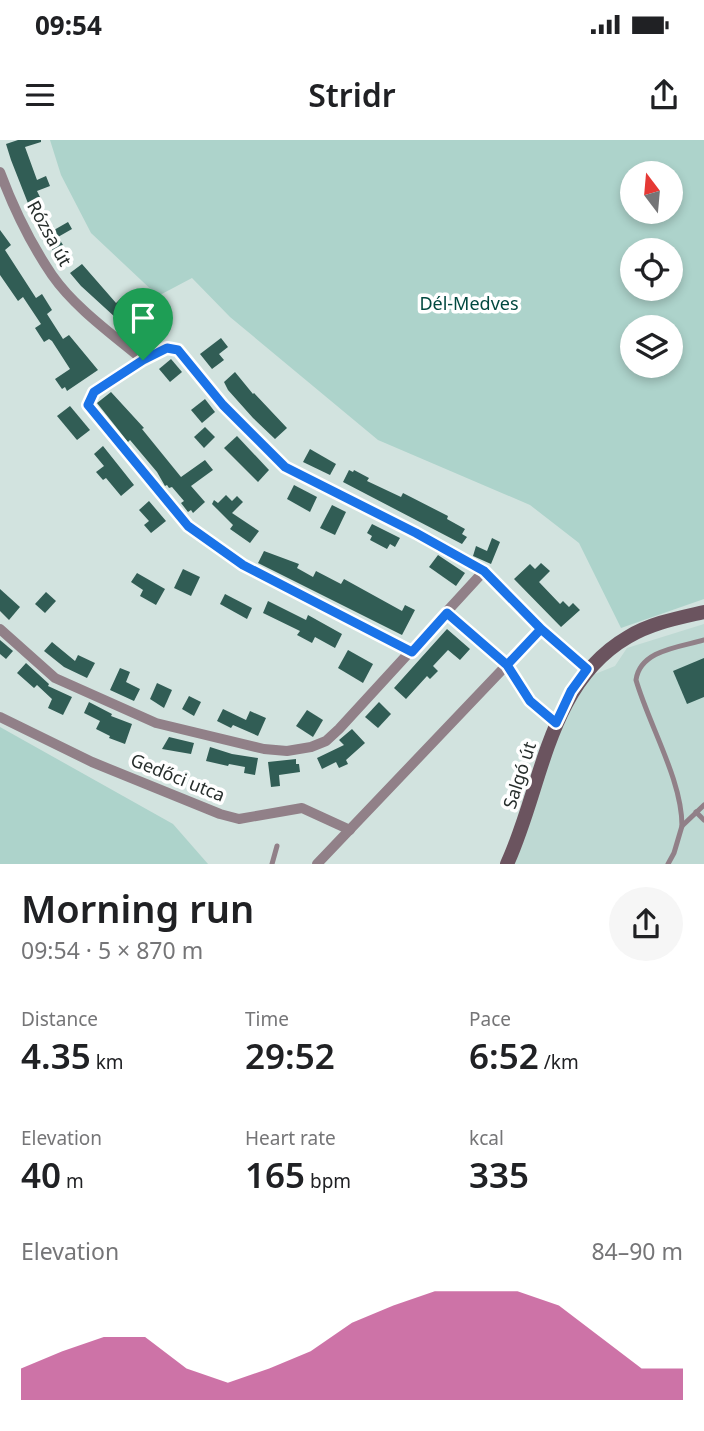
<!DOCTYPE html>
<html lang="en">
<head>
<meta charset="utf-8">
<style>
  :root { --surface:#fff; --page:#f6f6f6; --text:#202124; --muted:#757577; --accent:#b93983 }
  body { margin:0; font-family:"Noto Sans",sans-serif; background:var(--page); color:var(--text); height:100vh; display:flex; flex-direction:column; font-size:26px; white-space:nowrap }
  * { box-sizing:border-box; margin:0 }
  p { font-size:23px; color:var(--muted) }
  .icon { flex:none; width:38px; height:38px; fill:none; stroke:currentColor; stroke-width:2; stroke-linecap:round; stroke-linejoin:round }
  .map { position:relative; height:724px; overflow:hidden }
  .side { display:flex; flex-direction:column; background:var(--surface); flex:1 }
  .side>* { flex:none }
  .needle { width:46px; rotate:344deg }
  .controls { position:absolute; left:620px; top:21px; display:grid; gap:14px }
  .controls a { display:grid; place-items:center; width:63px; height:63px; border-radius:50%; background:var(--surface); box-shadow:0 4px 10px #0003; font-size:35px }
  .pin { position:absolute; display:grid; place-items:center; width:60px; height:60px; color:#fff; margin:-72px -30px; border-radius:50% 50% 50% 0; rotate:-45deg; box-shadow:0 0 7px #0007 }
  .pin .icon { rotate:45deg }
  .round { display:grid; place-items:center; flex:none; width:74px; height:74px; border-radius:37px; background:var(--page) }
  .head { display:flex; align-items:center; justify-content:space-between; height:119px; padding:0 21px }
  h1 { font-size:38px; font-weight:600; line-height:52px }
  .stats { display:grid; grid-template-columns:repeat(3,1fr); gap:10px; height:119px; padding:7px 21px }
  .stats div { display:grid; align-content:center }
  .stats b { font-size:35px; font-weight:600 }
  .stats small { font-size:19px; font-weight:400 }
  .stats p { font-size:19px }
  .chart { height:196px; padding:14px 21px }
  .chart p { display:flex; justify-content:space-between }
  .chart svg { width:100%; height:126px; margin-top:7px; fill:var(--accent); opacity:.7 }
  .status { display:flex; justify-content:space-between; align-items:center; height:49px; padding:0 35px; background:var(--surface); direction:ltr }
  .status svg { height:19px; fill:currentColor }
  header { display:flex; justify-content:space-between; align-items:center; height:91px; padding:0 21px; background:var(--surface); font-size:32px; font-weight:600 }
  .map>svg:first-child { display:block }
  .built { fill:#bed9d3 }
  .green { fill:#add3cb; fill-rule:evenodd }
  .building { fill:#315d55 }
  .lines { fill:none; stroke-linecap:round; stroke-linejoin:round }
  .lane { stroke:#918088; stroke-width:5 }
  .street { stroke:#918088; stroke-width:10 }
  .secondary { stroke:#6b545f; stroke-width:14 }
  .route-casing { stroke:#fff; stroke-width:14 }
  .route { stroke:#1a73e8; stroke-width:9 }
  .labels { text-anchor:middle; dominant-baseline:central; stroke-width:7; stroke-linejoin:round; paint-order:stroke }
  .street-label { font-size:18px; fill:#272e2c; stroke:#fff }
  .park-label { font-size:18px; fill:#024940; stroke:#fff }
</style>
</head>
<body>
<div class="status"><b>09:54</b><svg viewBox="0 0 49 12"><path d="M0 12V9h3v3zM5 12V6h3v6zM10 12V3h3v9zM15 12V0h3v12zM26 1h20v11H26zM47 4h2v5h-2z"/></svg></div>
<header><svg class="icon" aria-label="menu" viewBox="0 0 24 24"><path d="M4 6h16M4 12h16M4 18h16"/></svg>Stridr<svg class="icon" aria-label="share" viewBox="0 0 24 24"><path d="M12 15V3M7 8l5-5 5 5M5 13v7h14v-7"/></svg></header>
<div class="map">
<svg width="704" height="724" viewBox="0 0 704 724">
  <rect width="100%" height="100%" fill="#d2e3df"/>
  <!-- built -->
  <polygon class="built" points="704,484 704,724 512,724 554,601 585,538 615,526 627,508"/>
  <!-- green -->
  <g class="green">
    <path d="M50,0H704V459L621,488L579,403L530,365L378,300L230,177L192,138L158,156L91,93L61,35ZM632,33H670V72H632ZM632,110H670V149H632ZM632,187H670V226H632Z"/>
    <polygon points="0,587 173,684 208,724 0,724"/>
  </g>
  <!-- building -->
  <g class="building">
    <polygon points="18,0 41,0 41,2 25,7 37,40 46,36 50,46 37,51 40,57 37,58 54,90 68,82 72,89 58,97 63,105 53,111 31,71 11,20 6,4"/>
    <polygon points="0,90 11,105 5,110 36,158 42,154 52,170 47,174 63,199 69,195 98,230 67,251 65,247 62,249 55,239 70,229 52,201 49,199 44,202 35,188 41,184 23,157 18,161 0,135"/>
    <polygon points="82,124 116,163 121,158 151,186 149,188 151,190 144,198 142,196 139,199 81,146 70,133"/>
    <polygon points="221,198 228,207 219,214 224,220 212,229 200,214"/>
    <polygon points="171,219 182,232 170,242 159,229"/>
    <polygon points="235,232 253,254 254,253 287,288 275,299 253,278 228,250 224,242"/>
    <polygon points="111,252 144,288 142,289 181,337 205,320 213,330 191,346 205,362 193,373 191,370 188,372 181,363 184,361 172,347 169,348 167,345 165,346 157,332 130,300 128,302 97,263"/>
    <polygon points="205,259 215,272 202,283 191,270"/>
    <polygon points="70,266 90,290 77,300 57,276"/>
    <polygon points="205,287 215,297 204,308 194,297"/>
    <polygon points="237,296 269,330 258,342 224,308"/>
    <polygon points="103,306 134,345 121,356 106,338 103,340 96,332 104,326 94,314"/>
    <polygon points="310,309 336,324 330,335 303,322"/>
    <polygon points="349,330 353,332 354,330 369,338 367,341 401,357 403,353 448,376 447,379 465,389 462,394 467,397 462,404 343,342"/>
    <polygon points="294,345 317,357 310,372 287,359"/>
    <polygon points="226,355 232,361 237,356 243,362 232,373 259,391 250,403 230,389 233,385 212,364 214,360 218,363"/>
    <polygon points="149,361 166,381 151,393 144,385 149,381 139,370"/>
    <polygon points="332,365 346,372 335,395 320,388"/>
    <polygon points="372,384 400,398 395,407 390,404 387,409 370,400 372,396 367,393"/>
    <polygon points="492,398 500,402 491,424 473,416 476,406 487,411"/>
    <polygon points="264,411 299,424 297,428 313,437 316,431 341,444 344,439 402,471 405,465 415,470 402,495 258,423"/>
    <polygon points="438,415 465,433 456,446 429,427"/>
    <polygon points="541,423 550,431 539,442 560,464 563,461 569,467 573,463 580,470 561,487 514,439 530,424 535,429"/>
    <polygon points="183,429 200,437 191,456 174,448"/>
    <polygon points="137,433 165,449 156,465 140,456 143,450 131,442"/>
    <polygon points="0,449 20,467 9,480 0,471"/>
    <polygon points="46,452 56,461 45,473 35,464"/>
    <polygon points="225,454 252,468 247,479 220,464"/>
    <polygon points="268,461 306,480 308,475 342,494 335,508 315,497 312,503 297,495 300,491 263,473"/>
    <polygon points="447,489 470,509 460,520 448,510 433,526 438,531 430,539 427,536 406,559 394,548"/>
    <polygon points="0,500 13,511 6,519 0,514"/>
    <polygon points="52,502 75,521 78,515 95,523 87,538 64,527 44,511"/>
    <polygon points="348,510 373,524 363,543 338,528"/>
    <polygon points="704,518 704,557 687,564 673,531"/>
    <polygon points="26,523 49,544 48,546 72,557 63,575 48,568 52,559 37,545 34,548 17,533"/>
    <polygon points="120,528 130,532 126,542 140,549 134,561 110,550"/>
    <polygon points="157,543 172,550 164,568 150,559"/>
    <polygon points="189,556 201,562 194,576 182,569"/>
    <polygon points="89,562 112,574 111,576 132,584 125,604 109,598 110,596 96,589 100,581 84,573"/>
    <polygon points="379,562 391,574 378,588 365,577"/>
    <polygon points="223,569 246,580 250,571 266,578 258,596 233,585 231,588 217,581"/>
    <polygon points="307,570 323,580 313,597 296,586"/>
    <polygon points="352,589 365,603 346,620 348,624 339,628 336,622 322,629 317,618 344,605 339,600"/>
    <polygon points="169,597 194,603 191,614 162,609"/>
    <polygon points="210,607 232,614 258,618 255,635 244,633 245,627 229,624 228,626 206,621"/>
    <polygon points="296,619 296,624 299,624 300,632 279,635 280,646 271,647 268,622"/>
  </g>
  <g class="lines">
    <!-- lane -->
    <g class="lane">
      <polyline points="447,473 507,525 530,561 556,583"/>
      <polyline points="696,672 704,680"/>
      <path d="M682,686C682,640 649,585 636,540C640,510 680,507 704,500"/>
      <polyline points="272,724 277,706"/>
      <polyline points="668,724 674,713 682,686 704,665"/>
    </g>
    <!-- street -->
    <g class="street">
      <path d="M0,32C13,67 31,104 52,135C75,168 112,194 143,220"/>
      <polyline points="0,489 55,538 156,583 264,609 287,611 311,607 326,601 339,589 484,431"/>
      <polyline points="412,512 243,425 188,386 87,265 94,252 160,211 167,208 178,210 223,265 285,327 416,393 484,431 541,489 587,529"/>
      <polyline points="0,577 92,622 220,674 239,679 302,668 350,690"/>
      <polyline points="317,724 541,489"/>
    </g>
    <!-- secondary -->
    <path class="secondary" d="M507,724C543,646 547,544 628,497C651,483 678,478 704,472"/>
  </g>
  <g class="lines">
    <!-- route casing -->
    <g class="route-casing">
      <polyline id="route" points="143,220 167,208 178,210 223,265 285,327 416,393 484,431 541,489 507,525 530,561 556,583 571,551 587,529 541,489 507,525 447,473 412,512 243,425 188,386 88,265 94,252 143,220"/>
    </g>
    <!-- route -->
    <use href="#route" class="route"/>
  </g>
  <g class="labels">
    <!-- street labels -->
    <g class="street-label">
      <text transform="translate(50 93) rotate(61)">Rózsa út</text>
      <text transform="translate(519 635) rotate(-72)">Salgó út</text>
      <text transform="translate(178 637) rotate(22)">Gedőci utca</text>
    </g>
    <!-- park labels -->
    <g class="park-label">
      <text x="469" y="163">Dél-Medves</text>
    </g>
  </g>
</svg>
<div class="controls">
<a><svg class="needle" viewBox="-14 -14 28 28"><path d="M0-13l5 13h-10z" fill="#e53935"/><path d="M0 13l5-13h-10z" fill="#757577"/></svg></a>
<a><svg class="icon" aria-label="locate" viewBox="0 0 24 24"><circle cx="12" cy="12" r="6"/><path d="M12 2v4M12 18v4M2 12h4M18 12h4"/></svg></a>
<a><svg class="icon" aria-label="layers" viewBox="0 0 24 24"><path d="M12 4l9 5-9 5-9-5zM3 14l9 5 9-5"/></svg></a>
</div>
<div class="pin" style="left:143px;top:220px;background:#1e9e55"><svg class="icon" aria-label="arrive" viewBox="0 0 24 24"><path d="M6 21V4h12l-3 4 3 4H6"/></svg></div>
</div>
<section class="side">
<div class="head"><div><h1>Morning run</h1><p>09:54 · 5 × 870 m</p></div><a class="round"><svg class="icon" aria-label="share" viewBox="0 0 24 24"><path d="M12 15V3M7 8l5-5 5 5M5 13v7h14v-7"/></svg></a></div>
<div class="stats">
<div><p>Distance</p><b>4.35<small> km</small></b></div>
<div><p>Time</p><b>29:52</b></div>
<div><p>Pace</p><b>6:52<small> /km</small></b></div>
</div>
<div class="stats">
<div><p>Elevation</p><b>40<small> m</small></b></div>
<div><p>Heart rate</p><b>165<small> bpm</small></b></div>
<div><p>kcal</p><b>335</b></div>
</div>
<div class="chart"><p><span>Elevation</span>84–90 m</p>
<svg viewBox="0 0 160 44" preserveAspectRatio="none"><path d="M0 44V33L10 27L20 22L30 22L40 33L50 38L60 33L70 27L80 17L90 11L100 6L110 6L120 6L130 11L140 22L150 33L160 33V44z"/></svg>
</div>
</section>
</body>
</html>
